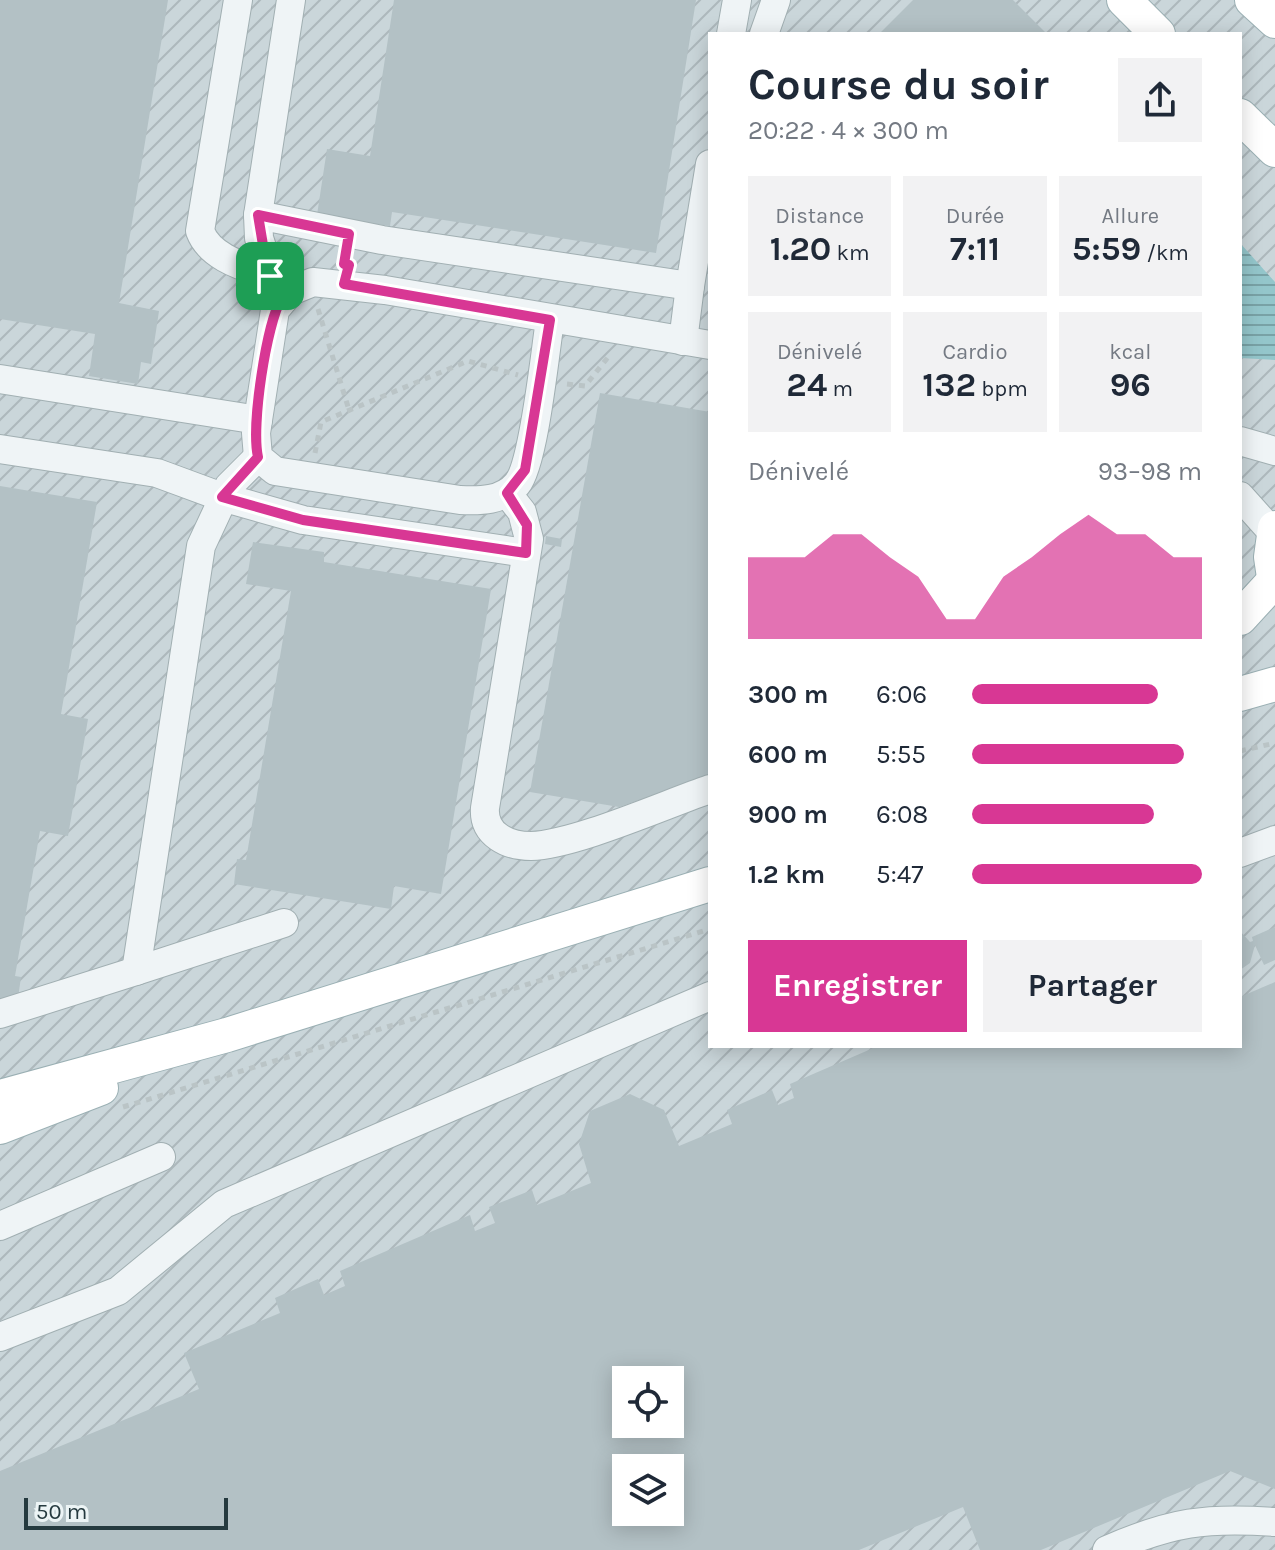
<!DOCTYPE html>
<html lang="fr">
<head>
<meta charset="utf-8">
<style>
  :root { --surface:#fff; --page:#f2f2f3; --text:#1f2937; --muted:#747a83; --accent:#d83794 }
  body { margin:0; font-family:Karla,sans-serif; background:var(--page); color:var(--text); height:100vh; display:flex; flex-direction:column; font-size:30px; white-space:nowrap }
  * { box-sizing:border-box; margin:0 }
  p { font-size:26px; color:var(--muted) }
  .icon { flex:none; width:44px; height:44px; fill:none; stroke:currentColor; stroke-width:2; stroke-linecap:round; stroke-linejoin:round }
  .map { position:relative; flex:1; overflow:hidden }
  .side { position:absolute; left:708px; top:32px; width:534px; height:1016px; display:flex; flex-direction:column; background:var(--surface); border-radius:0px; box-shadow:0 4px 20px #0003 }
  .side>* { flex:none }
  .buttons { position:absolute; left:612px; top:1366px; display:grid; gap:16px }
  .buttons a { display:grid; place-items:center; width:72px; height:72px; border-radius:0px; background:var(--surface); box-shadow:0 4px 20px #0003; font-size:40px }
  .scale { position:absolute; left:24px; bottom:20px; width:204px; box-sizing:border-box; padding-left:8px; border:4px solid #253a3f; border-top:0; font-size:22px; line-height:28px; white-space:nowrap; color:#253a3f; -webkit-text-stroke:6px #ecf4f5; paint-order:stroke }
  .pin { position:absolute; display:grid; place-items:center; width:68px; height:68px; color:#fff; margin:-34px; border-radius:16px; box-shadow:0 4px 12px #0006 }
  .round { display:grid; place-items:center; flex:none; width:84px; height:84px; border-radius:0px; background:var(--page) }
  .headline { display:flex; align-items:center; justify-content:space-between; height:136px; padding:0 40px }
  h1 { font-size:44px; font-weight:700; line-height:60px }
  .stats { display:grid; grid-template-columns:repeat(3,1fr); gap:12px; height:136px; padding:8px 40px }
  .stats div { display:grid; align-content:center; border-radius:0px; background:var(--page); text-align:center }
  .stats b { font-size:34px; font-weight:700 }
  .stats small { font-size:22px; font-weight:400 }
  .stats p { font-size:22px }
  .chart { height:224px; padding:16px 40px }
  .chart p { display:flex; justify-content:space-between }
  .chart svg { width:100%; height:144px; margin-top:8px; fill:var(--accent); opacity:.7 }
  .primary-button { display:flex; gap:16px; margin-top:auto; padding:16px 40px }
  .primary-button a { flex:1; height:92px; border-radius:0px; background:var(--accent); color:#fff; font-size:32px; font-weight:700; line-height:92px; text-align:center }
  .primary-button a+a { background:var(--page); color:var(--text) }
  ul { padding:0 40px; list-style:none; font-size:26px }
  li { display:grid; grid-template-columns:128px 96px 1fr; align-items:center; height:60px }
  li i { height:20px; border-radius:10px; background:var(--accent) }
  .map>svg:first-child { display:block }
  .industrial { fill:url(#industrial-furrows); fill-rule:evenodd }
  .water { fill:url(#water-rules) }
  .building { fill:#b3c1c5; fill-rule:evenodd }
  .lines { fill:none; stroke-linecap:round; stroke-linejoin:round }
  .minor-casing { stroke:#a1afb2; stroke-width:30 }
  .major-casing { stroke:#9bb0b4; stroke-width:36 }
  .path { stroke:#bac4c6; stroke-width:5; stroke-dasharray:6 6; stroke-linecap:butt }
  .minor { stroke:#eff4f6; stroke-width:28 }
  .major { stroke:#fff; stroke-width:34 }
  .route-casing { stroke:#fff; stroke-width:16 }
  .route { stroke:#d83794; stroke-width:10 }
</style>
</head>
<body>
<div class="map">
<svg width="1275" height="1550" viewBox="0 0 1275 1550">
  <defs>
    <pattern id="industrial-furrows" width="10" height="10" patternUnits="userSpaceOnUse" patternTransform="scale(2)"><rect width="10" height="10" fill="#cad6da"/><path d="M-1 1l2-2M0 10L10 0M9 11l2-2" fill="none" stroke="#adb8bc"/></pattern>
    <pattern id="water-rules" width="6" height="5" patternUnits="userSpaceOnUse" patternTransform="scale(2)"><rect width="6" height="5" fill="#94c6cb"/><path d="M0 2.5h6" fill="none" stroke="#79a2a6"/></pattern>
  </defs>
  <rect width="100%" height="100%" fill="#dce6e8"/>
  <!-- industrial -->
  <path class="industrial" d="M0,0H1275V1550H0ZM710,34H1240V1046H710ZM626,1380H670V1424H626ZM626,1468H670V1512H626Z"/>
  <!-- water -->
  <polygon class="water" points="1240,243 1275,282 1275,360 1240,358"/>
  <!-- building -->
  <g class="building">
    <polygon points="0,0 168,0 119,303 159,311 151,364 141,362 138,384 89,376 95,334 0,319"/>
    <polygon points="394,0 696,0 656,253 392,212 390,226 317,215 327,149 370,156"/>
    <polygon points="913,0 1013,0 1047,34 879,34"/>
    <polygon points="600,393 710,412 710,776 619,807 530,792"/>
    <polygon points="0,486 97,502 61,714 88,719 68,836 40,831 15,976 21,977 18,998 0,1002"/>
    <polygon points="546,536 562,539 561,547 545,544"/>
    <polygon points="253,542 324,552 324,562 491,589 441,894 394,886 391,909 234,884 237,859 246,860 291,591 246,584"/>
    <polygon points="1275,927 1275,960 1264,965 1255,945 1250,963 1240,970 1240,931 1250,942 1253,941 1252,937"/>
    <path d="M1275,982V1489L1230,1471L1041,1550H980L963,1507L859,1550H0V1471L199,1389L184,1353L280,1313L275,1298L318,1279L324,1295L345,1286L340,1271L470,1215L475,1231L495,1223L489,1207L532,1190L537,1205L591,1183L579,1144L590,1111L630,1094L664,1110L679,1146L732,1124L727,1110L772,1090L778,1105L794,1098L790,1084L878,1046H1240V997ZM626,1380H670V1424H626ZM626,1468H670V1512H626Z"/>
  </g>
  <g class="lines">
    <!-- minor casing -->
    <g class="minor-casing">
      <g id="minor">
        <path d="M238,0L200,231C210,258 245,267 270,276"/>
        <polyline points="731,34 737,0"/>
        <polyline points="764,34 776,0"/>
        <polyline points="258,215 382,240 690,286 710,164"/>
        <polyline points="275,287 259,238 258,215 291,0"/>
        <path d="M550,320C545,352 534,464 517,484C503,501 480,501 460,500L275,471L258,457L256,433L275,310L291,291L313,282L385,290L710,345"/>
        <polyline points="683,341 690,286"/>
        <polyline points="0,379 258,420"/>
        <polyline points="1240,441 1275,451"/>
        <polyline points="0,449 157,473 222,497 303,520 526,553"/>
        <polyline points="258,457 229,486 201,546 136,971 284,923"/>
        <path d="M507,493L522,512L529,539L485,808C483,834 507,846 531,846C574,845 666,804 710,789"/>
        <polyline points="1240,496 1273,533"/>
        <polyline points="1240,853 1275,840"/>
        <polyline points="0,1014 136,971"/>
        <polyline points="0,1226 161,1157"/>
        <polyline points="0,1337 118,1291 224,1204 710,996"/>
        <path d="M1107,1550C1171,1522 1206,1517 1275,1522"/>
      </g>
    </g>
    <!-- major casing -->
    <g class="major-casing">
      <g id="major">
        <polyline points="1124,0 1158,34"/>
        <polyline points="1252,0 1275,21"/>
        <polyline points="1240,116 1275,150"/>
        <polyline points="1275,528 1271,557 1275,584"/>
        <polyline points="1240,618 1274,581"/>
        <polyline points="1240,694 1275,684"/>
        <polyline points="0,1097 227,1035 710,884"/>
        <polyline points="0,1127 101,1088"/>
      </g>
    </g>
    <!-- path -->
    <g class="path">
      <polyline points="318,309 349,410"/>
      <polyline points="567,384 585,386 609,356"/>
      <polyline points="315,453 321,422 468,361 518,375"/>
      <polyline points="1240,751 1275,743"/>
      <polyline points="123,1107 710,929"/>
    </g>
    <!-- minor -->
    <use href="#minor" class="minor"/>
    <!-- major -->
    <use href="#major" class="major"/>
  </g>
  <g class="lines">
    <!-- route casing -->
    <g class="route-casing">
      <path id="route" d="M258,215L349,234L344,264L349,265L344,284L550,320L525,470L507,493L527,525L526,553L303,520L222,497L258,457C251,426 266,325 282,297L267,269Z"/>
    </g>
    <!-- route -->
    <use href="#route" class="route"/>
  </g>
</svg>
<div class="buttons">
<a><svg class="icon" aria-label="locate" viewBox="0 0 24 24"><circle cx="12" cy="12" r="6"/><path d="M12 2v4M12 18v4M2 12h4M18 12h4"/></svg></a>
<a><svg class="icon" aria-label="layers" viewBox="0 0 24 24"><path d="M12 4l9 5-9 5-9-5zM3 14l9 5 9-5"/></svg></a>
</div>
<div class="scale">50 m</div>
<div class="pin" style="left:270px;top:276px;background:#1e9e55"><svg class="icon" aria-label="arrive" viewBox="0 0 24 24"><path d="M6 21V4h12l-3 4 3 4H6"/></svg></div>
<section class="side">
<div class="headline"><div><h1>Course du soir</h1><p>20:22 · 4 × 300 m</p></div><a class="round"><svg class="icon" aria-label="share" viewBox="0 0 24 24"><path d="M12 15V3M7 8l5-5 5 5M5 13v7h14v-7"/></svg></a></div>
<div class="stats">
<div><p>Distance</p><b>1.20<small> km</small></b></div>
<div><p>Durée</p><b>7:11</b></div>
<div><p>Allure</p><b>5:59<small> /km</small></b></div>
</div>
<div class="stats">
<div><p>Dénivelé</p><b>24<small> m</small></b></div>
<div><p>Cardio</p><b>132<small> bpm</small></b></div>
<div><p>kcal</p><b>96</b></div>
</div>
<div class="chart"><p><span>Dénivelé</span>93–98 m</p>
<svg viewBox="0 0 160 44" preserveAspectRatio="none"><path d="M0 44V19L10 19L20 19L30 12L40 12L50 19L60 25L70 38L80 38L90 25L100 19L110 12L120 6L130 12L140 12L150 19L160 19V44z"/></svg>
</div>
<ul>
<li><b>300 m</b>6:06<i style="width:81%"></i></li>
<li><b>600 m</b>5:55<i style="width:92%"></i></li>
<li><b>900 m</b>6:08<i style="width:79%"></i></li>
<li><b>1.2 km</b>5:47<i style="width:100%"></i></li>
</ul>
<div class="primary-button"><a>Enregistrer</a><a>Partager</a></div>
</section>
</div>
</body>
</html>
